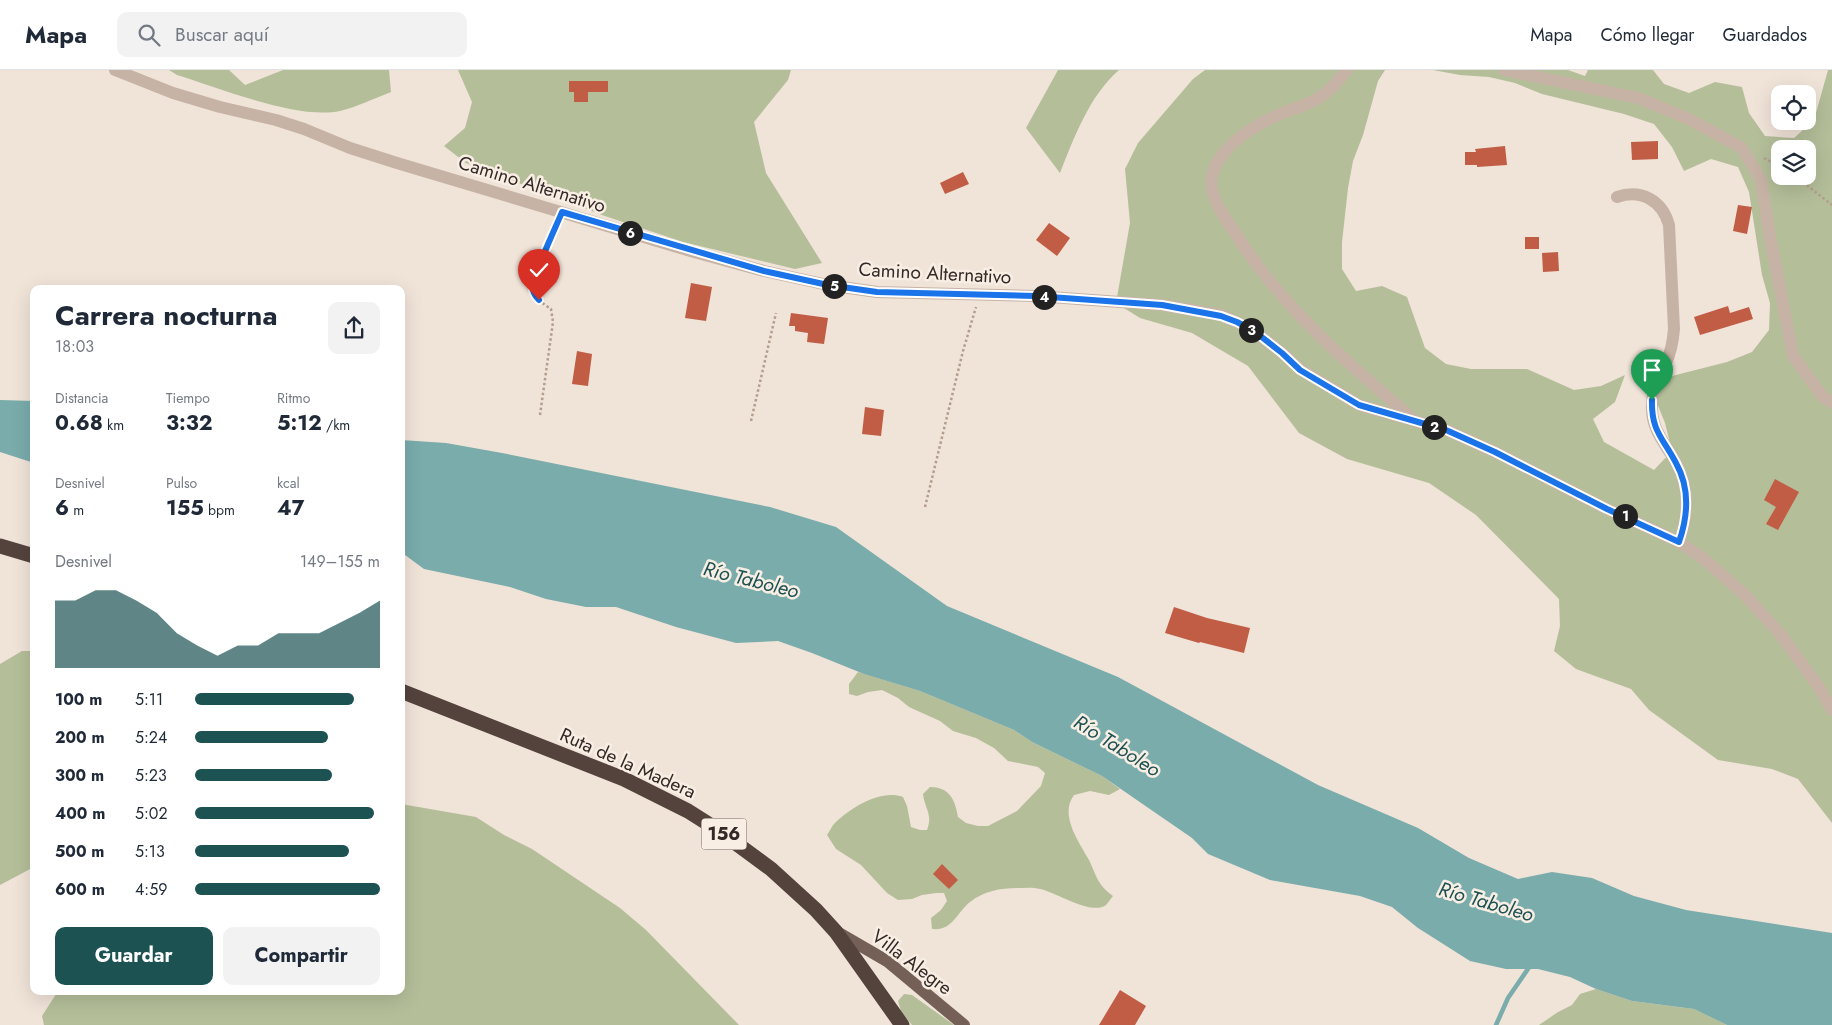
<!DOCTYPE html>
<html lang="es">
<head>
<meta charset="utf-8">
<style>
  :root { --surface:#fff; --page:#f2f2f3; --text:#1f2937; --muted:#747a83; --line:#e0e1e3; --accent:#1d5253 }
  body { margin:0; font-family:Jost,sans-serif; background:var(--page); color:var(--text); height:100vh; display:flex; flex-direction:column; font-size:19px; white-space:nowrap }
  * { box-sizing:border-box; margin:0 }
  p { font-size:16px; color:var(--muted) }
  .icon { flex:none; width:28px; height:28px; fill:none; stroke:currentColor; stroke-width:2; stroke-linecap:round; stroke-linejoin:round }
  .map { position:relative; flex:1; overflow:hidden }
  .sheet { position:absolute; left:30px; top:215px; width:375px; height:710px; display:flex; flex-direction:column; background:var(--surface); border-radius:10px; box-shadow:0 5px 20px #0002 }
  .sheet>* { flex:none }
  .fabs { position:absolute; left:1771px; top:15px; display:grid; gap:10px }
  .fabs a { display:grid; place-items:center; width:45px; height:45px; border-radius:10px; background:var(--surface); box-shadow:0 5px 20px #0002; font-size:25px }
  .pin { position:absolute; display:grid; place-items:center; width:42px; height:42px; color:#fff; margin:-51px -21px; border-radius:50% 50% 50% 0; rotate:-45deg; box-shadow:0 0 5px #0007 }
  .pin .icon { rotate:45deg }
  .km { position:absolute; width:25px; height:25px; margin:-12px; border-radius:50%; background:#222; color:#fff; font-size:14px; line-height:25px; text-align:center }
  .round { display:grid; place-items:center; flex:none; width:52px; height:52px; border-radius:10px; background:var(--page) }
  .headline { display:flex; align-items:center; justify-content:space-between; height:85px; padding:0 25px }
  h1 { font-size:28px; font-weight:700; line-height:38px }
  .stats { display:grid; grid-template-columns:repeat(3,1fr); gap:8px; height:85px; padding:5px 25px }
  .stats div { display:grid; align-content:center }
  .stats b { font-size:21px; font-weight:700 }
  .stats small { font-size:14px; font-weight:400 }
  .stats p { font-size:14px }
  .chart { height:140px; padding:10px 25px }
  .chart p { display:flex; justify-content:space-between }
  .chart svg { width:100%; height:90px; margin-top:5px; fill:var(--accent); opacity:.7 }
  .button { display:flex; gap:10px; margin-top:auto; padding:10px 25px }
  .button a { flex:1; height:58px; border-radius:10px; background:var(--accent); color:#fff; font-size:20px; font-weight:700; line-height:58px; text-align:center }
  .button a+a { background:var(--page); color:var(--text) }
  ul { padding:0 25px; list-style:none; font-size:16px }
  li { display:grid; grid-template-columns:80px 60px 1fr; align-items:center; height:38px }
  li i { height:12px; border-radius:6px; background:var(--accent) }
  header { display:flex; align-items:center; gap:30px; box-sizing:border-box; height:70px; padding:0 25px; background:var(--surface); border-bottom:1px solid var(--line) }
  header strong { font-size:24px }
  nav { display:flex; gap:28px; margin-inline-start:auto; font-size:18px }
  .search { width:350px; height:45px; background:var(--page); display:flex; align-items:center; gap:12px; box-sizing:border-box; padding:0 18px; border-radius:10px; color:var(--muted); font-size:19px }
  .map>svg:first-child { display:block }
  .green { fill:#b4be99; fill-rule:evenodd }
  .water { fill:#79acab }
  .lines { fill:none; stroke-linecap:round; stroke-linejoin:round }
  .stream { stroke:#79acab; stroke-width:4.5 }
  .building { fill:#c15c45 }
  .path { stroke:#b39d8f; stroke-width:2.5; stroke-dasharray:2.5 2.5; stroke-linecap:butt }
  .minor { stroke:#c7b3a5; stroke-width:12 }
  .major { stroke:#756057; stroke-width:12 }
  .highway { stroke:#54433d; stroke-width:15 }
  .route-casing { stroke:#fff; stroke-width:10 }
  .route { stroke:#1a73e8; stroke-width:6 }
  .labels { text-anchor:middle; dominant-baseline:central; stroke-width:5; stroke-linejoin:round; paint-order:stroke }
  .shield { fill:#f8eee4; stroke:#6e645f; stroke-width:1 }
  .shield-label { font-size:18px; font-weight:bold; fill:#332926 }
  .street-label { font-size:19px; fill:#332926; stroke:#f8eee4 }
  .water-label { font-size:20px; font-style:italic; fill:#1d5253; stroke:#f8eee4 }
</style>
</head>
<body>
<header>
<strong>Mapa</strong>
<div class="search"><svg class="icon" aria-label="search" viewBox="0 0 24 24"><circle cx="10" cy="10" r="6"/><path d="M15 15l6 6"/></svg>Buscar aquí</div>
<nav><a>Mapa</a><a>Cómo llegar</a><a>Guardados</a></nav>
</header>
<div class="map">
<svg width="1832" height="955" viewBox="0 0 1832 955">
  <rect width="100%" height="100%" fill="#f0e3d8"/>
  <!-- green -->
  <g class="green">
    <path d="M169,0H229L245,15L283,0H389L391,22C375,28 357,37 340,41C297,50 220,18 177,5Z"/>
    <polygon points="458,0 791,0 788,10 754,52 766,103 822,193 795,199 683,172 602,145 466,93 444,76 465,58 472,32"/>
    <path d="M1058,0H1119C1089,26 1074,68 1060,103L1026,58Z"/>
    <path d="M1205,0H1385L1378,11L1363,65L1353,91L1348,118L1342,172V199L1356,221L1382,216L1407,227L1425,278L1446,294L1471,299H1527L1574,320L1601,316L1625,305L1615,332L1593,349L1604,372L1654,400L1672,381L1665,353L1655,328L1672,306L1727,292L1752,282L1769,260L1770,233L1762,205L1749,122L1738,97L1711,89L1684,101L1672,77L1654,54L1624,44L1542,24L1515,13L1489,7L1460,5L1433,0H1568L1585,6L1588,0H1653L1664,14L1689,23L1715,12L1742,17L1749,43L1765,66L1794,68L1814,50L1828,0H1832V753L1798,709L1772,699L1718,690L1649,640L1631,619L1576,599L1554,581L1560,556L1559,529L1476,445L1429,413L1347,389L1299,363L1248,296L1192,263L1140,248L1116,233L1130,153L1125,99L1138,73L1193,9ZM1780,79H1808V106H1780Z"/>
    <polygon points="22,581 34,581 34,797 0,815 0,594"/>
    <path d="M858,602L920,621L1014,660L1032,672L1102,706L1120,719L1109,725L1090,721L1074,725C1059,745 1079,772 1089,790C1097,807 1097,814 1113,826C1111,828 1108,833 1106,835C1091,846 1056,822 1040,819C1033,817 1025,818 1017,818C1000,818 984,821 970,832C956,843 953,861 932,859L931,848L941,840L947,831L944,823H936L922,825L912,829L898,830L887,823L861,795L836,779L827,765C830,761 832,755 836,752C852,737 881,719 903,727L907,736L911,757L920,760H927C933,744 925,740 923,724L930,717C949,717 955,729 958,747L966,753L978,756H988L1017,741L1041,716L1045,703L1038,697L1008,691L994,678L976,668L953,661L940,651L909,637L898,628L882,620L868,622L857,626L849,624V614Z"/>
    <polygon points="401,734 476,747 504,765 532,779 620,838 646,860 739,955 44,955 42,946 58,921 401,921"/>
    <polygon points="1596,919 1632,931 1694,939 1727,955 1539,955 1558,942 1572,935 1580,924"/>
    <polygon points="904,924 912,925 954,955 912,955 901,941 898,931"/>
  </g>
  <!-- water -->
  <g class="water">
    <polygon points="0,330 34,331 34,393 0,382"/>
    <polygon points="401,370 446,373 502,383 770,437 836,457 947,536 1118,607 1318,715 1418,758 1469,788 1518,809 1552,802 1592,808 1634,826 1686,840 1832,863 1832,955 1727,955 1694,939 1632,931 1596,919 1570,907 1538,899 1506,899 1470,891 1418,858 1392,837 1360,826 1270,810 1208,784 1192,768 1102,706 1032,672 1014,660 920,621 864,604 812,583 778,571 736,573 676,557 616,537 586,537 546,529 510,517 424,499 401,482"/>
  </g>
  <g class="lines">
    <!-- stream -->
    <polyline class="stream" points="1496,955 1508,928 1530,896"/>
  </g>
  <!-- building -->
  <g class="building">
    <polygon points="569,11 608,11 608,22 588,22 588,32 574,32 574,22 569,22"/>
    <polygon points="1658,71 1658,89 1632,90 1631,72"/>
    <polygon points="1505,76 1507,95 1477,97 1477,95 1465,95 1465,82 1476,82 1475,79"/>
    <polygon points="963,102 969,114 945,124 940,113"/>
    <polygon points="1738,135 1752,137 1747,164 1733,161"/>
    <polygon points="1049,153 1070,168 1057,186 1036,170"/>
    <rect x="1525" y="167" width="14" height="12"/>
    <polygon points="1558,182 1559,201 1543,202 1542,183"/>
    <polygon points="691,213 712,217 706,251 685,248"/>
    <polygon points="1728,236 1730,243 1749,237 1753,249 1700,265 1694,247"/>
    <polygon points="791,243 828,248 824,274 807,272 808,263 795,261 795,256 789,256"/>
    <polygon points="577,281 592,284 588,316 572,314"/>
    <polygon points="865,337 884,340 881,366 862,364"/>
    <polygon points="1775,409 1799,422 1778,460 1766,454 1776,437 1764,430"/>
    <polygon points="1174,537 1207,548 1250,558 1244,583 1200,572 1199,573 1165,563"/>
    <polygon points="942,794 958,810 949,819 933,804"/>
    <polygon points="1120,920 1146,936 1135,955 1099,955"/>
  </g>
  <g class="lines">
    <!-- path -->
    <g class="path">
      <polyline points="1764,88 1780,97"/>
      <polyline points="1795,106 1832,135"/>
      <path d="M540,345L553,252L551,239C545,235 537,230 534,223C530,211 552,166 557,153"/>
      <polyline points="751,351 776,243"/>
      <polyline points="925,437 963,281 976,237"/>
    </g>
    <!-- minor -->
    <g class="minor">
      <polyline points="115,0 173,23 220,37 276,50 304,59 350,78 397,93 694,182 764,201 828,215 877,222 1036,226 1162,235 1221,245 1237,252 1254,261 1282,283 1300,299 1359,335 1446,360 1495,382 1607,439 1679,472 1704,489 1746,526 1781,565 1818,616 1832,640"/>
      <path d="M1347,0C1338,11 1329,22 1317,29C1305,36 1291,39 1278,45C1259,53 1236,67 1223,84C1215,93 1210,106 1212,119C1215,135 1226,149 1235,163C1281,236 1347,293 1412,348"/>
      <polyline points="1504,0 1638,28 1689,49 1742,78 1761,110 1769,161 1793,286 1823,327 1832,333"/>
      <path d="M1617,127C1641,119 1662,130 1669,155L1674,259C1673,271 1671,282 1666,293C1659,308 1651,321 1652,339C1652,357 1662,370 1671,384C1689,411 1690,442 1679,472"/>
    </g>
    <!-- major -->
    <polyline class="major" points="837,862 887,891 964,955"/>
    <!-- highway -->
    <g class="highway">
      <polyline points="0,476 34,486"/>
      <polyline points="401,621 624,709 688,741 718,760 771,799 816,840 836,862 902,955"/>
    </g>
  </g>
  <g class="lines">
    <!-- route casing -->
    <g class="route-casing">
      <path id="route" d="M539,230C536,227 534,224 533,220C532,206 556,157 562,142L764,201L828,215L877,222L1036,226L1162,235L1221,246L1237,252L1254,261L1282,283L1300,300L1359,335L1446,360L1495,382L1607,439L1679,472C1688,446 1690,418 1676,393C1663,368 1651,361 1652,330"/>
    </g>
    <!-- route -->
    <use href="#route" class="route"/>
  </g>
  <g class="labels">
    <!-- shield labels -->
    <rect class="shield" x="701.5" y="748.5" width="45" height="31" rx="4"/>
    <g class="shield-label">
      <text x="724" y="764">156</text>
    </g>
    <!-- street labels -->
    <g class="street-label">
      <text transform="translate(532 114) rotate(17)">Camino Alternativo</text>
      <text transform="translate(935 203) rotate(3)">Camino Alternativo</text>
      <text transform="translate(628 693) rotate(24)">Ruta de la Madera</text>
      <text transform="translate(912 892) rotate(37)">Villa Alegre</text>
    </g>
    <!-- water labels -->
    <g class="water-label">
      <text transform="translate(751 510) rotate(14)">Río Taboleo</text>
      <text transform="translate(1117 676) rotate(32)">Río Taboleo</text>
      <text transform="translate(1486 832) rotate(16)">Río Taboleo</text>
    </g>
  </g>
</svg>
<div class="fabs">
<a><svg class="icon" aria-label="locate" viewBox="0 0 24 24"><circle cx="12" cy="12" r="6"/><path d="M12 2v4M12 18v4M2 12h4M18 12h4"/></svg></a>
<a><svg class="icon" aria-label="layers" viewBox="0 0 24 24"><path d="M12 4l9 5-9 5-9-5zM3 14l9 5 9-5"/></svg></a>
</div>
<div class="pin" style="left:1652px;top:330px;background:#1e9e55"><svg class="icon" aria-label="arrive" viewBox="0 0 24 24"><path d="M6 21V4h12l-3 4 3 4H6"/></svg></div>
<div class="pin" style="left:539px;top:230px;background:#d93025"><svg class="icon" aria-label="check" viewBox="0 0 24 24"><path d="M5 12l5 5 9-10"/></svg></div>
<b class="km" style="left:1625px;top:446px">1</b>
<b class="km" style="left:1434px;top:357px">2</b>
<b class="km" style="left:1251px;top:260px">3</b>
<b class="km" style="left:1044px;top:227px">4</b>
<b class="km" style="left:834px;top:216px">5</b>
<b class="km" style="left:630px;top:163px">6</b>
<section class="sheet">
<div class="headline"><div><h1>Carrera nocturna</h1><p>18:03</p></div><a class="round"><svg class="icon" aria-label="share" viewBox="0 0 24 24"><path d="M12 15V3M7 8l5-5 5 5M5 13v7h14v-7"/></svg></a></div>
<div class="stats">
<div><p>Distancia</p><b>0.68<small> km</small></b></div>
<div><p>Tiempo</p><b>3:32</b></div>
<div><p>Ritmo</p><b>5:12<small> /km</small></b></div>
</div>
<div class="stats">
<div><p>Desnivel</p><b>6<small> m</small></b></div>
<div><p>Pulso</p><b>155<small> bpm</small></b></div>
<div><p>kcal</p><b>47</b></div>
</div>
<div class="chart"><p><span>Desnivel</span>149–155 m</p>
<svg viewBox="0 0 160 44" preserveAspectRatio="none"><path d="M0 44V11L10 11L20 6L30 6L40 11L50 17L60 27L70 33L80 38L90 33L100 33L110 27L120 27L130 27L140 22L150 17L160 11V44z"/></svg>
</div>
<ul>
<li><b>100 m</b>5:11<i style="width:86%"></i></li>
<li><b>200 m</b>5:24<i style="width:72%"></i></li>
<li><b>300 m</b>5:23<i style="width:74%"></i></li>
<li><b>400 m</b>5:02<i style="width:97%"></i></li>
<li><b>500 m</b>5:13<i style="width:83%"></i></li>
<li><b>600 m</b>4:59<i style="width:100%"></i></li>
</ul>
<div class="button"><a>Guardar</a><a>Compartir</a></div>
</section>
</div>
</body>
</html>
